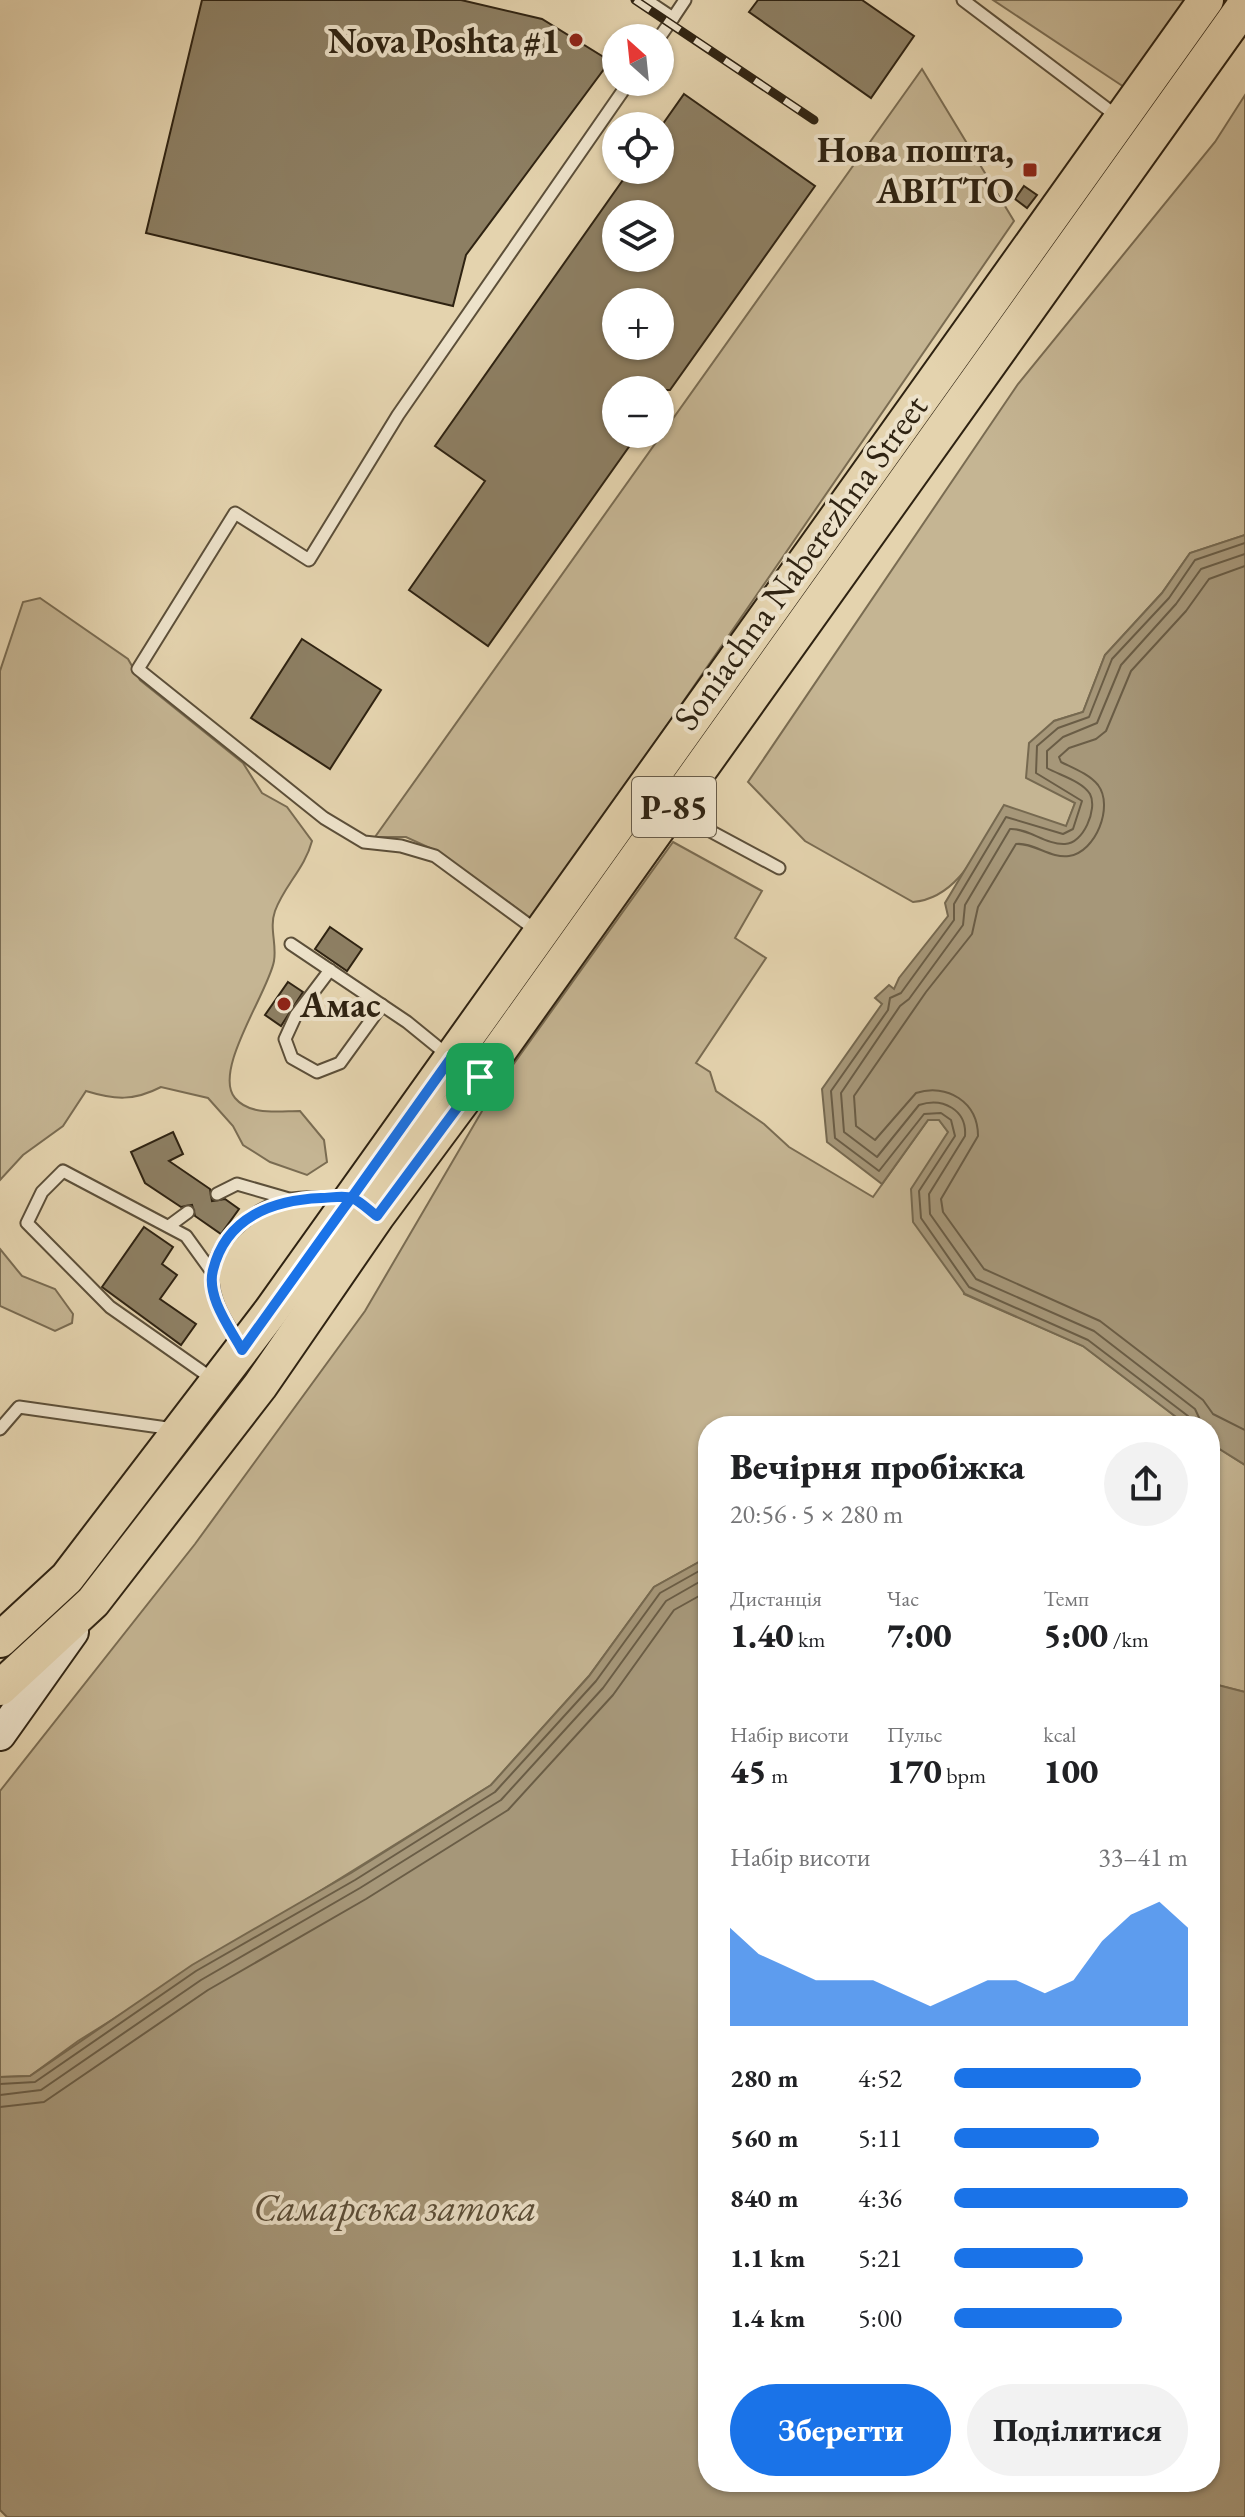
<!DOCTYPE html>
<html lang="uk">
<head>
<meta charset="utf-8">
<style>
  :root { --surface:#fff; --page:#f2f2f2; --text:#202124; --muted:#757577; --accent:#1a73e8 }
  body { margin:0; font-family:"EB Garamond",serif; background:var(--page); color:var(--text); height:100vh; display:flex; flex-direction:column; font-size:30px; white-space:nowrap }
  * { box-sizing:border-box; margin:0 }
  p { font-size:26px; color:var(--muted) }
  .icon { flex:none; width:44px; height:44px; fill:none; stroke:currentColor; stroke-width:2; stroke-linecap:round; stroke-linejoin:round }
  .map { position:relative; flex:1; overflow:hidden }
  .sheet { position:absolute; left:698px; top:1416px; width:522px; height:1076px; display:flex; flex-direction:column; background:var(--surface); border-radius:32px; box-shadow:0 2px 6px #0004 }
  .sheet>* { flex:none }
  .needle { width:52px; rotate:333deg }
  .fabs { position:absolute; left:602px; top:24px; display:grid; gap:16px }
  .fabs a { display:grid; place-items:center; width:72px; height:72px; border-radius:50%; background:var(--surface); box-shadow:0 2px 6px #0004; font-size:40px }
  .pin { position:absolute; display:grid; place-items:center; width:68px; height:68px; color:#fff; margin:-34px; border-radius:16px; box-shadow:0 4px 12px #0006 }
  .round { display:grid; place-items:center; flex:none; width:84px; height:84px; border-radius:42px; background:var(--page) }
  .head { display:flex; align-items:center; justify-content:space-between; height:136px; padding:0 32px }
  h1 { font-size:36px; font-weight:800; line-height:60px }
  .figures { display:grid; grid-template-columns:repeat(3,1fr); gap:12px; height:136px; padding:8px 32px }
  .figures div { display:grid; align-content:center }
  .figures b { font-size:34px; font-weight:800 }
  .figures small { font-size:22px; font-weight:400 }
  .figures p { font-size:22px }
  .chart { height:224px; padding:16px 32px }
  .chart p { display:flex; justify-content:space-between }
  .chart svg { width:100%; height:144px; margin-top:8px; fill:var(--accent); opacity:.7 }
  .cta { display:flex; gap:16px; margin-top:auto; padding:16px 32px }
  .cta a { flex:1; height:92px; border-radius:48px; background:var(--accent); color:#fff; font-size:32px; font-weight:800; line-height:92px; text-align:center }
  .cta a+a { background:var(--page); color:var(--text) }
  ul { padding:0 32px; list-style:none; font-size:26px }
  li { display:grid; grid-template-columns:128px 96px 1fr; align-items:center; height:60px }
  li i { height:20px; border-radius:10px; background:var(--accent) }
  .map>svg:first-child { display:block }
  .green { fill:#c5b593; stroke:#7a6c52; stroke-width:2 }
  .water { fill:#a69779; stroke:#766950; stroke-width:2 }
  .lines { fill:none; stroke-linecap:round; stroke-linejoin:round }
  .shore { stroke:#6a5d46; stroke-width:2 }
  .building { fill:#8d7f63; stroke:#2f2312; stroke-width:2; fill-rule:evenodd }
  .service-casing { stroke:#5c4f39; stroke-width:15 }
  .secondary-casing { stroke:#2f2312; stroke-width:34 }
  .primary-casing { stroke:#2f2312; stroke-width:38 }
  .service { stroke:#ede2ca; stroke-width:11 }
  .secondary { stroke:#ede2ca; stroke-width:30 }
  .primary { stroke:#e4d3ae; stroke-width:34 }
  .rail-casing { stroke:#2f2312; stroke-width:9 }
  .rail { stroke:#ede2ca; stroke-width:6; stroke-dasharray:18; stroke-linecap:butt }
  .route-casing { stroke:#fff; stroke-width:16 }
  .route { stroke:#1a73e8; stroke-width:10 }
  .poi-dot { fill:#8f2418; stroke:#ede2ca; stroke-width:3 }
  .labels { text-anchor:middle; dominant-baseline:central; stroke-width:8; stroke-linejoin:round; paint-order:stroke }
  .shield { fill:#ede2ca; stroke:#685c49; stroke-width:2 }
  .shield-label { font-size:34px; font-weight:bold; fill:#2f2312 }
  .poi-label { font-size:36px; font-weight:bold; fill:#2f2312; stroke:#ede2ca; text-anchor:end }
  .street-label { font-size:36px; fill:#2f2312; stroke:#ede2ca }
  .water-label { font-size:38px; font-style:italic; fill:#594c36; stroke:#ede2ca }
</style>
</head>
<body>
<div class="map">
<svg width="1245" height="2517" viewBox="0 0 1245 2517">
  <rect width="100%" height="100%" fill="#e4d3ae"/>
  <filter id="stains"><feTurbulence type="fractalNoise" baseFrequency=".0025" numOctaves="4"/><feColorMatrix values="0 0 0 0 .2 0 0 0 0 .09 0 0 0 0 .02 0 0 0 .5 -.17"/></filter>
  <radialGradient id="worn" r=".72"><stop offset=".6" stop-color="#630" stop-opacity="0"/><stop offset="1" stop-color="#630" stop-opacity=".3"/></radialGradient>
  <!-- green -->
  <g class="green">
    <polygon points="993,0 1191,0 1127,89"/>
    <polygon points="922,69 1014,221 533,920 439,852 406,837 375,837"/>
    <path d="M1245,95V535L1190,553L1162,593L1105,655L1083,712L1054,721L1075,803L1066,827L1004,806C981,843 961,898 913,902L805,841L748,782L1018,384L1215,142Z"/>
    <path d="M40,598L128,659L140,680L243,763L262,793L287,807L312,841C305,868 284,886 275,911C269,928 277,944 274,961C269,991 212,1071 235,1098C250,1116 279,1111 300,1111L324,1140L327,1162L307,1175L270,1162L243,1145L233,1126L208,1098L161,1087C134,1101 115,1100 86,1091L63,1126L23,1155L0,1180V671L23,602Z"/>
    <polygon points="673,842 762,891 735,938 766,958 696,1063 710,1072 716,1091 764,1124 789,1147 873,1197 928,1120 939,1120 948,1132 964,1294 1083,1346 1188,1426 708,1426 708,1557 654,1587 589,1676 491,1785 78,2041 30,2076 0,2077 0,1791 195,1544 365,1311 492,1094"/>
    <polygon points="0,1249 22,1276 55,1289 73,1314 72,1323 55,1331 0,1306"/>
    <polygon points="1210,1443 1245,1465 1245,1692 1210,1683"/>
  </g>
  <!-- water -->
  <g class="water">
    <polygon points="1245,535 1245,1465 1210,1443 1210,1426 1188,1426 1083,1346 965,1294 913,1222 911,1189 948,1132 939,1120 928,1120 882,1184 827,1142 822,1089 882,1004 875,998 889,985 894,989 899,978 948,916 945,903 1004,805 1066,826 1075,803 1026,778 1029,743 1054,721 1083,712 1105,655 1162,593 1190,553"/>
    <polygon points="708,1557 708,2482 1210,2482 1210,1683 1245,1692 1245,2517 7,2517 0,2510 0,2077 30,2076 192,1965 351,1873 491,1785 589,1676 654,1587"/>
  </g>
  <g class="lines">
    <!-- shore -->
    <g class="shore">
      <path d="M1245,566L1209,579L1186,611L1131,671L1106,731L1096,739L1069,748L1059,757L1061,762C1073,768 1089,774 1098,785C1114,806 1096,852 1069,856C1051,859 1033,842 1016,844L978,907L972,934L926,992L854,1096L856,1126L875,1140L916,1093C947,1083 978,1102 978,1136L941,1199L943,1212L984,1269L1100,1321L1203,1400L1213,1414L1245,1430"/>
      <polyline points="1192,1426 1188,1416 1088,1340 969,1287 921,1218 919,1191 955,1136 951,1120 941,1113 924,1114 879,1171 835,1138 831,1091 888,1010 890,998 901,993 954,920 954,904 1006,817 1063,834 1073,829 1082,801 1036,773 1037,746 1058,728 1089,717 1112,659 1169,598 1195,560 1245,543"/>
      <path d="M1203,1426L1195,1409L1094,1331L976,1279L930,1214L929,1194L965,1136C967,1110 943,1097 919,1105L877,1157L844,1132L841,1093L900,1006L909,999L963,925L965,905L1010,829C1028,828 1046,845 1065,844C1083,844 1098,809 1090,794C1082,781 1059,775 1047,768V751L1063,737L1097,723L1121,665L1176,604L1201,569L1245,554"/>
      <polyline points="0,2084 35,2082 196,1971 355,1880 495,1792 596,1681 660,1593 708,1566"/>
      <polyline points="0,2095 41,2090 201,1980 360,1888 501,1800 603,1688 666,1601 708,1577"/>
      <polyline points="0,2107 44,2102 208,1990 366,1899 508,1810 613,1695 674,1610 708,1591"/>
    </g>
  </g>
  <!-- building -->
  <g class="building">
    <polygon points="202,0 461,0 542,19 610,61 466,255 453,306 146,233"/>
    <polygon points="758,0 862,0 914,36 871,98 749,12"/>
    <path d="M684,94L815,186L670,390H616V434H638L488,646L409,590L485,481L435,446L630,170H660V128ZM616,214H660V258H616ZM616,302H660V346H616Z"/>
    <polygon points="1024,186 1037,195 1027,208 1015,199"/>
    <polygon points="302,639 381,690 330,769 251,718"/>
    <polygon points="330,927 362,949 347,971 315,949"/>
    <polygon points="288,982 303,992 281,1026 265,1015"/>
    <polygon points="173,1132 183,1154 169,1161 210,1189 212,1201 225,1199 239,1209 221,1234 195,1216 192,1205 181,1207 145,1183 131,1152"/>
    <polygon points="144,1227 173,1247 162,1264 177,1275 160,1299 196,1324 181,1345 102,1287"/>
  </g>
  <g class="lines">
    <!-- service casing -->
    <g class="service-casing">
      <g id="service">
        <polyline points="646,0 673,18 685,0"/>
        <polyline points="963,0 1118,117"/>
        <polyline points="659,38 673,18"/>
        <polyline points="673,811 779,868"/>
        <polyline points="537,931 435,856 401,846 364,842 324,818 138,669 235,513 309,560 398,415 629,82"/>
        <polyline points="291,944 407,1022 450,1057"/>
        <polyline points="330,970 296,1015 285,1039 292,1058 317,1072 340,1063 382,1005"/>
        <polyline points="217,1194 237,1184 289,1199"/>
        <polyline points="169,1226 188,1212"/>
        <polyline points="212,1272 186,1236 63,1171 42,1192 27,1223 110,1307 214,1380"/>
        <path d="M239,1343C229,1326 216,1308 213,1287C206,1246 251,1208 287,1200C304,1196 325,1198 343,1198"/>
        <polyline points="0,1429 19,1407 174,1429"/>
      </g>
    </g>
    <!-- secondary casing -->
    <g class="secondary-casing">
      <polyline id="secondary" points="0,1735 73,1632"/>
    </g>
    <!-- primary casing -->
    <g class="primary-casing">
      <g id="primary">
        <polyline points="0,1640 67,1578 271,1311 1206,0"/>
        <polyline points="0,1688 93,1602 260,1386 377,1216 486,1069 1245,5"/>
      </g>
    </g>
    <!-- service -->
    <use href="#service" class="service"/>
    <!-- secondary -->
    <use href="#secondary" class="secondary"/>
    <!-- primary -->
    <use href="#primary" class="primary"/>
    <!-- rail casing -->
    <g class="rail-casing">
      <polyline id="rail" points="635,0 814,120"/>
    </g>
    <!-- rail -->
    <use href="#rail" class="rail"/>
  </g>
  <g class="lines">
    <!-- route casing -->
    <g class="route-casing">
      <path id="route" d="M480,1077L377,1216C370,1211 360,1201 352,1198C344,1195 330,1198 321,1198C273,1200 226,1217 213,1270C206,1297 230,1328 242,1350L343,1209L352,1197L451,1058L480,1077"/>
    </g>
    <!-- route -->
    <use href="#route" class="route"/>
  </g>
  <!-- markers -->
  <g class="poi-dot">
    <circle cx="576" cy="40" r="8"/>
    <rect x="1022" y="162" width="16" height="16" rx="4"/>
    <circle cx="284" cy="1004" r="8"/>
  </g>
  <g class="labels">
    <!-- shield labels -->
    <rect class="shield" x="632" y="777" width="84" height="60" rx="6"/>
    <g class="shield-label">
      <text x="674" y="807">Р-85</text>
    </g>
    <!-- poi labels -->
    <g class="poi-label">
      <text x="560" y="40">Nova Poshta #1</text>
      <text x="1014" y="149">Нова пошта,<tspan x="1014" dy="41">АВІТТО</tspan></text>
      <text x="300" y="1004" text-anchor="start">Амас</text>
    </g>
    <!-- street labels -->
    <g class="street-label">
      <text transform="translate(800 562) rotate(-54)">Soniachna Naberezhna Street</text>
    </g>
    <!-- water labels -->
    <g class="water-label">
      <text x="395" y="2206">Самарська затока</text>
    </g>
  </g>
  <rect width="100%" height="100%" filter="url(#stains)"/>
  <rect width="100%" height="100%" fill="url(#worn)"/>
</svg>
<div class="fabs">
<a><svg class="needle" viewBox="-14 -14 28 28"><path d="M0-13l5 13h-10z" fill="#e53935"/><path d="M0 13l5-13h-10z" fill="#757577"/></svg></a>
<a><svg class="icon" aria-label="locate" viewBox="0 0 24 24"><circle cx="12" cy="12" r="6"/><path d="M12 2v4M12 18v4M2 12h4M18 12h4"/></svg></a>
<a><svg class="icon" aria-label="layers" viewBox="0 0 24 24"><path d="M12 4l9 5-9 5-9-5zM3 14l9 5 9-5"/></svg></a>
<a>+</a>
<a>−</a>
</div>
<div class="pin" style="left:480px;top:1077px;background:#1e9e55"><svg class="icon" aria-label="arrive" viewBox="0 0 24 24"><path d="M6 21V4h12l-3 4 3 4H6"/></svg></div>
<section class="sheet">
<div class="head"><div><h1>Вечірня пробіжка</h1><p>20:56 · 5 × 280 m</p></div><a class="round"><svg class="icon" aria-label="share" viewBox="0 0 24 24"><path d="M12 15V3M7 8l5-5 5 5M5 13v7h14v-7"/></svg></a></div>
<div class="figures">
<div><p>Дистанція</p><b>1.40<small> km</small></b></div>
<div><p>Час</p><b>7:00</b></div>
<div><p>Темп</p><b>5:00<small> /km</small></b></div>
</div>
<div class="figures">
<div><p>Набір висоти</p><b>45<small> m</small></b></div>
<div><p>Пульс</p><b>170<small> bpm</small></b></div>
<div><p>kcal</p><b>100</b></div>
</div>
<div class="chart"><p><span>Набір висоти</span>33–41 m</p>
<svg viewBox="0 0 160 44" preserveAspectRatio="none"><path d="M0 44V14L10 22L20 26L30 30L40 30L50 30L60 34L70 38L80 34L90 30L100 30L110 34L120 30L130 18L140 10L150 6L160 14V44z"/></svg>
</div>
<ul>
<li><b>280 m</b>4:52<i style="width:80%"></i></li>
<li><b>560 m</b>5:11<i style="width:62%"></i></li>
<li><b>840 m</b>4:36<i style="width:100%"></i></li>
<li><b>1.1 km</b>5:21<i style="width:55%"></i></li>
<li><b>1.4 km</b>5:00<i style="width:72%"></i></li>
</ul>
<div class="cta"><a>Зберегти</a><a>Поділитися</a></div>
</section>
</div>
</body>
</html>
